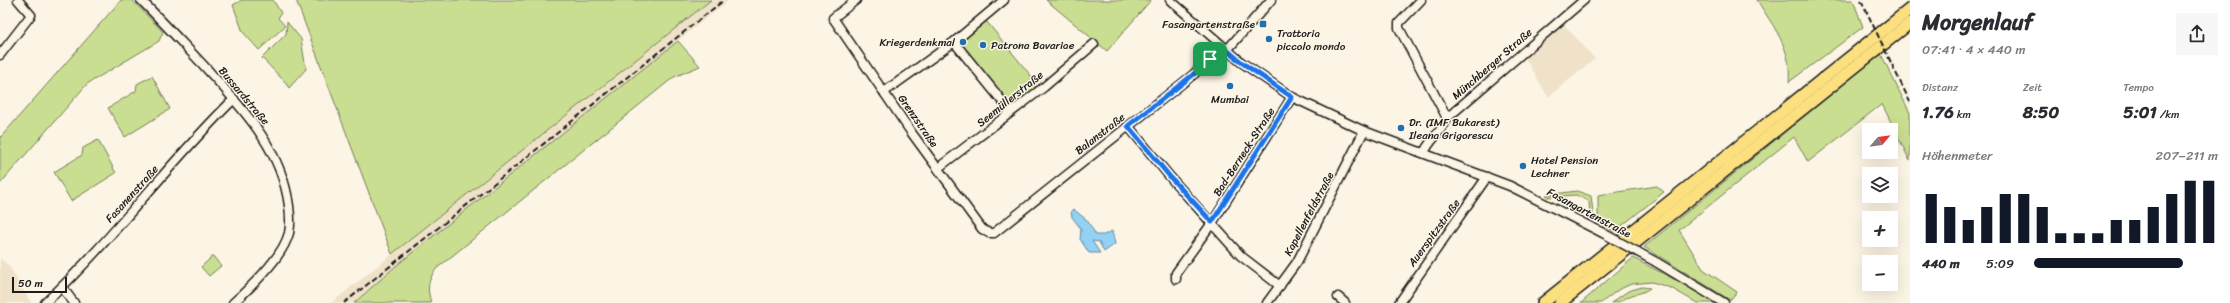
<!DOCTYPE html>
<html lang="de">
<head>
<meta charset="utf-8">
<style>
  :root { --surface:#fff; --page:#f7f7f7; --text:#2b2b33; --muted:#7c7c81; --accent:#111827 }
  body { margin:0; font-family:Sriracha,sans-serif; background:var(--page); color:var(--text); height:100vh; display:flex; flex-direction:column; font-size:15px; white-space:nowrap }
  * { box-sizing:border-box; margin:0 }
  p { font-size:13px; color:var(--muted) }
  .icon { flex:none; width:22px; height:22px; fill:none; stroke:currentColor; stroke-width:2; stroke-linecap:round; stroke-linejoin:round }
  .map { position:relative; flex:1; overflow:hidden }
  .panel { display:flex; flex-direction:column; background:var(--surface); width:320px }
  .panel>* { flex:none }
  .needle { width:26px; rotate:61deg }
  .controls { position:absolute; left:1862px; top:123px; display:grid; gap:8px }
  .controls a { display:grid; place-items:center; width:36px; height:36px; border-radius:0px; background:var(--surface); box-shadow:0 4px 16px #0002; font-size:20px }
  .scale { position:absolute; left:12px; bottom:10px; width:55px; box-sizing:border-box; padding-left:4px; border:2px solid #1c1c1c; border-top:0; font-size:11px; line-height:14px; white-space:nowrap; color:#1c1c1c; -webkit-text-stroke:3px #fcf5e5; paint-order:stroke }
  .pin { position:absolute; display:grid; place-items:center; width:34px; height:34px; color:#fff; margin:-17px; border-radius:8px; box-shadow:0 2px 6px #0006 }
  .round { display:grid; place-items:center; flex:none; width:42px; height:42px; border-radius:0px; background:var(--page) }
  .overview { display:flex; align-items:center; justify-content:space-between; height:68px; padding:0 12px }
  h1 { font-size:22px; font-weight:800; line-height:30px }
  .metrics { display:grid; grid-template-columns:repeat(3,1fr); gap:6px; height:68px; padding:4px 12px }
  .metrics div { display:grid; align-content:center }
  .metrics b { font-size:17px; font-weight:800 }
  .metrics small { font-size:11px; font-weight:400 }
  .metrics p { font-size:11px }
  .chart { height:112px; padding:8px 12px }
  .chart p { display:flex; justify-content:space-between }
  .chart svg { width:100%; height:72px; margin-top:4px; stroke:var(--accent); stroke-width:6 }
  ul { padding:0 12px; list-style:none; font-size:13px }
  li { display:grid; grid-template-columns:64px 48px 1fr; align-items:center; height:30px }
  li i { height:10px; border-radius:5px; background:var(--accent) }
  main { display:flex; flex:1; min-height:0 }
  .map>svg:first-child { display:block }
  .built { fill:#f0e2c9 }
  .green { fill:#cade92; stroke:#737d57 }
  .water { fill:#93d2f4; stroke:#63899e }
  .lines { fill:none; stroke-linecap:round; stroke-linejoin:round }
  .minor-casing { stroke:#1c1c1c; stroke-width:11 }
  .highway-casing { stroke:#1c1c1c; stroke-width:14 }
  .minor { stroke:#fcf5e5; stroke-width:8 }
  .highway { stroke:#fce080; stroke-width:11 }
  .rail { stroke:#1c1c1c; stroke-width:2; stroke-dasharray:6 3; stroke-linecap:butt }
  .minor-bridge-casing { stroke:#1c1c1c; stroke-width:11; stroke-linecap:butt }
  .minor-bridge { stroke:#fcf5e5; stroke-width:8 }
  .route-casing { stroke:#fff; stroke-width:8 }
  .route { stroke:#1a73e8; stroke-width:5 }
  .poi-dot { fill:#1f6fb2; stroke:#fcf5e5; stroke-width:1.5 }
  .labels { text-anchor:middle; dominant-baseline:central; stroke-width:3; stroke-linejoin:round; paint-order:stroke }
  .poi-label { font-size:11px; fill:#1c1c1c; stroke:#fcf5e5; text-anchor:start }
  .street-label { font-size:11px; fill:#1c1c1c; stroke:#fcf5e5 }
</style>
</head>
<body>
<main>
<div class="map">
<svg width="1910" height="303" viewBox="0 0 1910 303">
  <rect width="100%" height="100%" fill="#fcf5e5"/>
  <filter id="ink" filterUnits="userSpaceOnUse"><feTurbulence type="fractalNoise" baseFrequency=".025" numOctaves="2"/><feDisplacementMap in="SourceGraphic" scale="8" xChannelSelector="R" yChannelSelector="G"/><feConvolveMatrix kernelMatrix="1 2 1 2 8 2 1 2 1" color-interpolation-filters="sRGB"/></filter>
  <g filter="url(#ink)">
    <!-- built -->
    <g class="built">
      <polygon points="711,0 729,0 397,265 354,303 331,303"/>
      <polygon points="1563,23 1595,59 1548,97 1524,56"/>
      <polygon points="0,258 9,266 31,303 0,303"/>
    </g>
    <!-- green -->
    <g class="green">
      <polygon points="121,0 132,0 163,32 159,41 87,84 0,184 0,138"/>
      <polygon points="242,0 273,0 281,13 278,18 285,26 259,50 243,32 233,5"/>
      <polygon points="296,0 711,0 392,254"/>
      <polygon points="1046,0 1151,0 1107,51"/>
      <path d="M1757,0H1853L1863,27L1789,82C1792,48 1774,28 1757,0Z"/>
      <polygon points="287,22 301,39 306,69 289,88 284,81 262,58 286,34"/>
      <polygon points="982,22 987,22 1036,82 1035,90 1015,107 1009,107 959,42"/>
      <path d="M678,41L700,66L674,77L436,269C427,282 427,288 431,303H354L397,265Z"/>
      <polygon points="1881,54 1910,113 1910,161 1882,104 1808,162 1794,137 1679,230 1703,269 1737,292 1730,300 1644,247"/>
      <polygon points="152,76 170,109 125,137 108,108 136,91 137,84"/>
      <polygon points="98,140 116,173 71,201 54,172 82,155 83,148"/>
      <polygon points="1657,186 1664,192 1614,232 1598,221 1598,195"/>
      <polygon points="1577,191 1591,196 1594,220 1590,218 1589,201 1576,195 1547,197 1546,195"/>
      <polygon points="213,256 221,266 209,276 201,267"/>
      <polygon points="1633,258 1711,298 1718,303 1697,303 1671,288 1652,282 1631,284 1618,290 1601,303 1581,303"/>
      <path d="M1642,287L1650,288C1643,293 1639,293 1632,295C1624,298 1621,303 1611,303L1628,291Z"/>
    </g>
    <!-- water -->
    <polygon class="water" points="1073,209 1087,220 1096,235 1104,235 1112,231 1115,244 1104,252 1099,242 1092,241 1100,253 1089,253 1080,239 1081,229 1072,217 1071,211"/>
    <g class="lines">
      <!-- minor casing -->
      <g class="minor-casing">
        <g id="minor">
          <path d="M141,0C163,22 184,45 206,68C242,108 282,149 289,206C290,214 291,224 289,233C283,257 251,287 233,303"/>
          <polyline points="856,0 833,18 911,132 982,229 989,233 994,233 1194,74 1222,46"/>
          <polyline points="1170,0 1241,62 1292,97 1364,131 1510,186 1601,232"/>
          <polyline points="1421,0 1399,23 1399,28 1447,118"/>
          <polyline points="954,42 1011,112"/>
          <polyline points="1227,50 1271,0"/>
          <polyline points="0,55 31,15 18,0"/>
          <polyline points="884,92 954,42 1004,0"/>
          <polyline points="1128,126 1171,178 1241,256 1280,286"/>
          <path d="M1424,153C1429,140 1443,131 1447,118L1584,0"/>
          <polyline points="938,168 1044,87 1094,44"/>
          <polyline points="1656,262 1724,303"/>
          <polyline points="1176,279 1176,273 1212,223 1292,97"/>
          <polyline points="62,287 74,303"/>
          <polyline points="1338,297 1345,303"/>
          <path d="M45,303C113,240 167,164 234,99"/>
          <polyline points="1267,303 1297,262 1364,131"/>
          <polyline points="1399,303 1487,177"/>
        </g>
      </g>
      <!-- highway casing -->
      <g class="highway-casing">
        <g id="highway">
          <polyline points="1543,303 1910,9"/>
          <polyline points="1560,303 1910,23"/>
        </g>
      </g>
      <!-- minor -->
      <use href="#minor" class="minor"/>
      <!-- highway -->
      <use href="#highway" class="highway"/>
      <!-- rail -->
      <g class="rail">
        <polyline points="1861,0 1910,102"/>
        <polyline points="344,303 724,0"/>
      </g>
      <!-- minor-bridge casing -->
      <g class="minor-bridge-casing">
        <polyline id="minor-bridge" points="1601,232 1656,262"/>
      </g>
      <!-- minor-bridge -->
      <use href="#minor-bridge" class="minor-bridge"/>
    </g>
  </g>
  <g class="lines" filter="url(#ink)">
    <!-- route casing -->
    <g class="route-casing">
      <polygon id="route" points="1222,46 1241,62 1292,97 1212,222 1171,178 1128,126 1194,74"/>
    </g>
    <!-- route -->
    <use href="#route" class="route"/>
  </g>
  <!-- markers -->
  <g class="poi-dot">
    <rect x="1259" y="20" width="8" height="8" rx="2"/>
    <circle cx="1269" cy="39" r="4"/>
    <circle cx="963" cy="42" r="4"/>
    <circle cx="983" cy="45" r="4"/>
    <circle cx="1230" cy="86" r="4"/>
    <circle cx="1401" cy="128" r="4"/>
    <circle cx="1523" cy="166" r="4"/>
  </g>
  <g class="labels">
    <!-- poi labels -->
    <g class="poi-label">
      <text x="1255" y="24" text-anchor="end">Fasangartenstraße</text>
      <text x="1277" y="33">Trattoria<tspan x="1277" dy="13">piccolo mondo</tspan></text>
      <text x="955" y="42" text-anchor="end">Kriegerdenkmal</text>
      <text x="991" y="45">Patrona Bavariae</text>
      <text x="1230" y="99" text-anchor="middle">Mumbai</text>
      <text x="1409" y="122">Dr. (IMF Bukarest)<tspan x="1409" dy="13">Ileana Grigorescu</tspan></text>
      <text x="1531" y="160">Hotel Pension<tspan x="1531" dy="13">Lechner</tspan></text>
    </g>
    <!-- street labels -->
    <g class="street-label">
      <text transform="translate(1492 64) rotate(-41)">Münchberger Straße</text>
      <text transform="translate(244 96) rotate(50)">Bussardstraße</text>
      <text transform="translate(1010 99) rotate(-39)">Seemüllerstraße</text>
      <text transform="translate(918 121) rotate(55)">Grenzstraße</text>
      <text transform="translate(1100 134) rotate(-38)">Balanstraße</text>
      <text transform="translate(1244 152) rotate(-57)">Bad-Berneck-Straße</text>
      <text transform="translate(132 194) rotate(-48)">Fasanenstraße</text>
      <text transform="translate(1589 213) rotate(28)">Fasangartenstraße</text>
      <text transform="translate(1309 214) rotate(-62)">Kapellenfeldstraße</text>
      <text transform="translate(1434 233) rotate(-54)">Auerspitzstraße</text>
    </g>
  </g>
</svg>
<div class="controls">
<a><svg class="needle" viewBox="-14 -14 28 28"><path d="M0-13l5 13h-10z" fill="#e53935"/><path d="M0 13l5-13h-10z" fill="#7c7c81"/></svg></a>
<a><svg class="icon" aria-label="layers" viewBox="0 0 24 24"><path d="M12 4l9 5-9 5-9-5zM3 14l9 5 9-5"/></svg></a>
<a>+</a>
<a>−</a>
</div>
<div class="scale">50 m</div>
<div class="pin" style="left:1210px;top:59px;background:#1e9e55"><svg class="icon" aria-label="arrive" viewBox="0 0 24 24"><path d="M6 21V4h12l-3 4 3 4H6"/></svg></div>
</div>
<section class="panel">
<div class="overview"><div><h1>Morgenlauf</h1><p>07:41 · 4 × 440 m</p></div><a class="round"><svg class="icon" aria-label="share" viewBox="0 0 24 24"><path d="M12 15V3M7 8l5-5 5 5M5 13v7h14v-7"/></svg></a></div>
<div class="metrics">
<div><p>Distanz</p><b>1.76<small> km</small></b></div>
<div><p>Zeit</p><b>8:50</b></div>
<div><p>Tempo</p><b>5:01<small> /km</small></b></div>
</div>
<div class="chart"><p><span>Höhenmeter</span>207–211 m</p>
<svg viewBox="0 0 160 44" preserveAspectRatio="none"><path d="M5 44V14M15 44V22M25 44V30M35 44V22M45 44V14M55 44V14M65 44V22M75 44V38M85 44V38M95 44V38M105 44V30M115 44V30M125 44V22M135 44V14M145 44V6M155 44V6"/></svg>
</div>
<ul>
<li><b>440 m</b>5:09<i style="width:81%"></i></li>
</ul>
</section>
</main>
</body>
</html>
